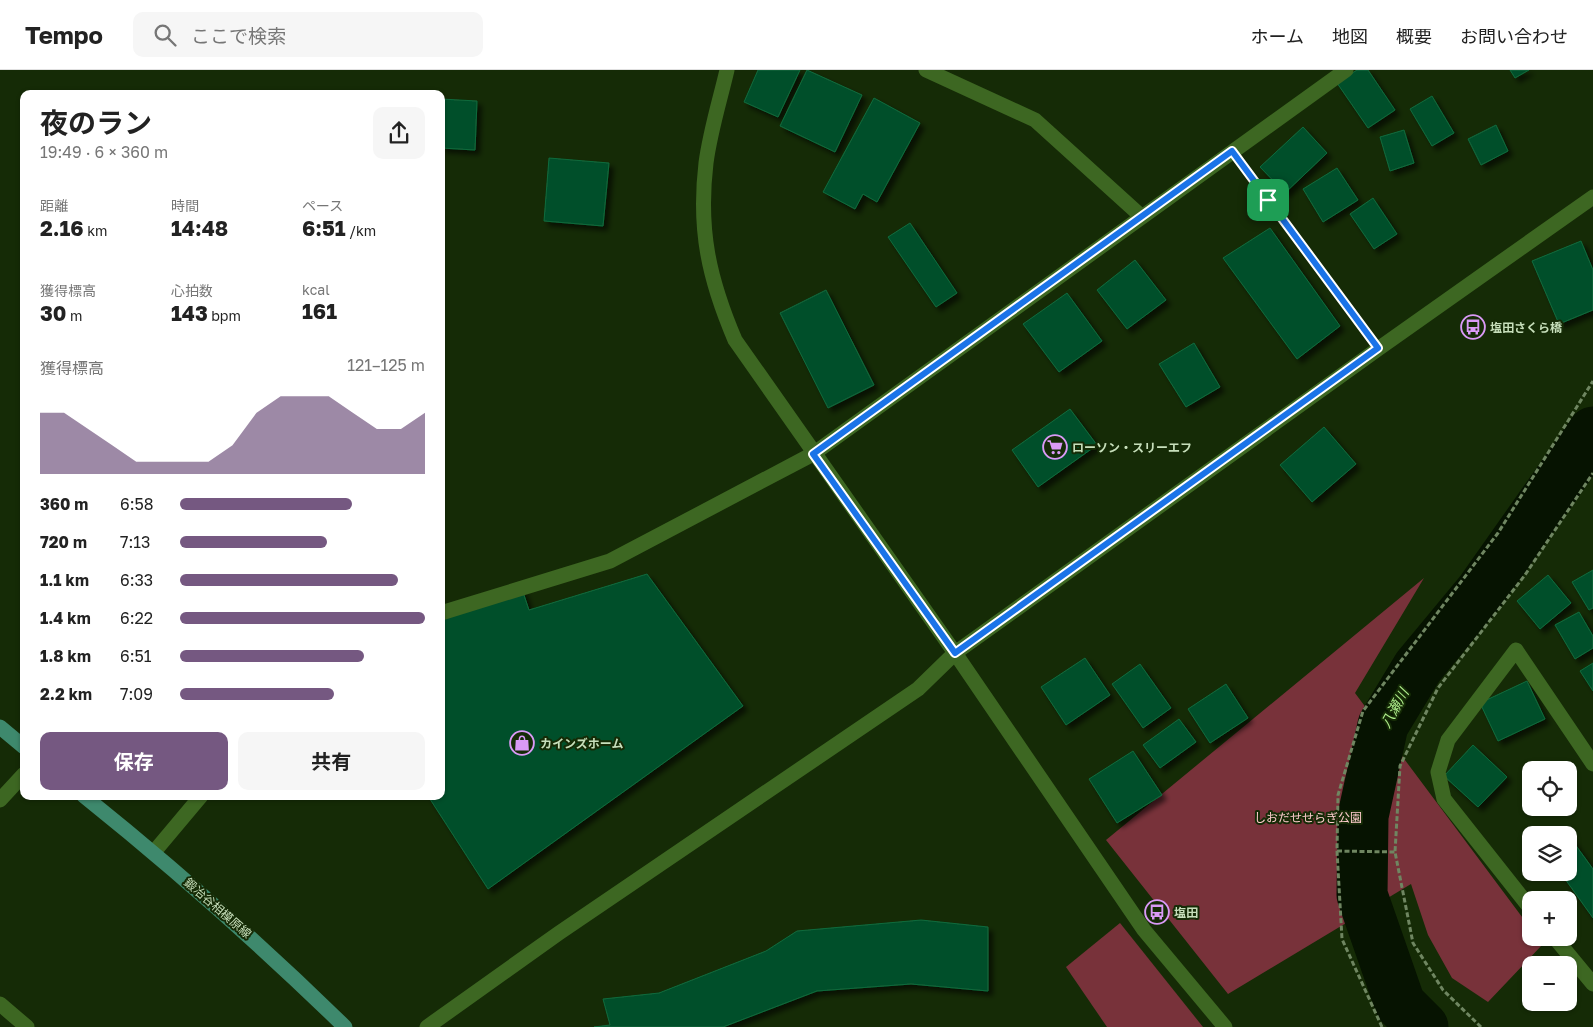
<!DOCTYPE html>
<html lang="ja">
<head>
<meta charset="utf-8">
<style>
  :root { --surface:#fff; --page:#f6f6f6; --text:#222; --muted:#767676; --line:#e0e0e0; --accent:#755881 }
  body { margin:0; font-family:"Golos Text","Noto Sans JP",sans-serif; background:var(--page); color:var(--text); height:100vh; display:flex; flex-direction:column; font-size:19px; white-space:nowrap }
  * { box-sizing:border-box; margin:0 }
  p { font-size:16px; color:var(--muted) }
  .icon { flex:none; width:28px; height:28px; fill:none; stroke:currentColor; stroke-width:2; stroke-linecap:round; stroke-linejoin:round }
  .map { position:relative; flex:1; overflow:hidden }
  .panel { position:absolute; left:20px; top:20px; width:425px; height:710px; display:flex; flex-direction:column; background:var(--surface); border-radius:10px; box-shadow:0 1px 4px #0004 }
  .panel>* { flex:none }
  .controls { position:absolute; left:1522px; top:691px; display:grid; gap:10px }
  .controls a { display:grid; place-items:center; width:55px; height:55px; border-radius:10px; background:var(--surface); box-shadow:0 1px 4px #0004; font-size:25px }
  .pin { position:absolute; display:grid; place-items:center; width:42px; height:42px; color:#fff; margin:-21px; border-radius:10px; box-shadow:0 2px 8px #0006 }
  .round { display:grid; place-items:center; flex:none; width:52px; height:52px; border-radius:10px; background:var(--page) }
  .head { display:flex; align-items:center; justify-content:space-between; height:85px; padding:0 20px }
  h1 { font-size:28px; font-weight:700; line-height:38px }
  .metrics { display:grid; grid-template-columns:repeat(3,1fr); gap:8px; height:85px; padding:5px 20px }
  .metrics div { display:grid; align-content:center }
  .metrics b { font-size:21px; font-weight:700 }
  .metrics small { font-size:14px; font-weight:400 }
  .metrics p { font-size:14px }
  .chart { height:140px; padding:10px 20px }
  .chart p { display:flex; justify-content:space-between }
  .chart svg { width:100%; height:90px; margin-top:5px; fill:var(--accent); opacity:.7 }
  .primary-button { display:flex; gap:10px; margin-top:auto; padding:10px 20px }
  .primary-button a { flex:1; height:58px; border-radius:10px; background:var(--accent); color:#fff; font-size:20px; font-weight:700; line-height:58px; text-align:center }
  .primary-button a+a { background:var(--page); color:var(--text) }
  ul { padding:0 20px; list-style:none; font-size:16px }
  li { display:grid; grid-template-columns:80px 60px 1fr; align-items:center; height:38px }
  li i { height:12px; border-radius:6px; background:var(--accent) }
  header { display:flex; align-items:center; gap:30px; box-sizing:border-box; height:70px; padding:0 25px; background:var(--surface); border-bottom:1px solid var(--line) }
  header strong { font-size:24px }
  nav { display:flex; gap:28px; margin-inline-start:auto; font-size:18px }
  .search { width:350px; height:45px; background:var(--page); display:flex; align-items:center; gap:12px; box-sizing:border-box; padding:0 18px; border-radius:10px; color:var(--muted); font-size:19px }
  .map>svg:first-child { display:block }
  .green { fill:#78323a }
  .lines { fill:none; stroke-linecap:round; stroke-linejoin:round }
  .river { stroke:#061301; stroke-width:51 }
  .building { fill:#05502c; stroke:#0e6b3d; filter:url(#shadow) }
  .path { stroke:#6f8661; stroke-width:3; stroke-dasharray:5 2.5; stroke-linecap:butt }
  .minor { stroke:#3d6722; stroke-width:15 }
  .major { stroke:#3e896d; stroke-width:15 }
  .route-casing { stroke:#fff; stroke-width:10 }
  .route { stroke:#1a73e8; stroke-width:6 }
  .labels { text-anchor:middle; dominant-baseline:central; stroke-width:4; stroke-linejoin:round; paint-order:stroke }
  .poi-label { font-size:12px; font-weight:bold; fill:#c7dfbb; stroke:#152b06; text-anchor:start }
  .park-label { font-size:12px; fill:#ffccce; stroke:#152b06 }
  .street-label { font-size:12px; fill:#c7dfbb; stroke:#152b06 }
  .water-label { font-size:14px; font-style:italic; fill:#aeed8b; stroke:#152b06 }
</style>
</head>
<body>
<header>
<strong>Tempo</strong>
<div class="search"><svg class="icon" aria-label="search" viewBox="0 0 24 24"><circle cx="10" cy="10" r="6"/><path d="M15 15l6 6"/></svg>ここで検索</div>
<nav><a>ホーム</a><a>地図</a><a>概要</a><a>お問い合わせ</a></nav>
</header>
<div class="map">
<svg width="1593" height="957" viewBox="0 0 1593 957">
  <defs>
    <filter id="shadow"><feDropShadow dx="4.5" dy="4.5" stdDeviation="2.5" flood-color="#0009"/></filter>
  </defs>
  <rect width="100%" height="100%" fill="#152b06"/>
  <!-- green -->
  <g class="green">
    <polygon points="1424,508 1355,623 1531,859 1531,868 1538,868 1543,874 1488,932 1452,908 1428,865 1411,814 1228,924 1106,770"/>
    <polygon points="1120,853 1203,957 1107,957 1066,897"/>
  </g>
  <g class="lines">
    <!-- river -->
    <polyline class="river" points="1423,957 1400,934 1362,825 1363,746 1383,655 1418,597 1481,521 1593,362"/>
  </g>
  <!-- building -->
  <g class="building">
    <polygon points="758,0 800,0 778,47 744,32"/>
    <polygon points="807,0 862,25 835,82 780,56"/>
    <polygon points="1357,0 1368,0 1395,40 1368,58 1337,13"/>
    <polygon points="1510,0 1529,0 1515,8"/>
    <polygon points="1432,26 1454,63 1432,76 1410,39"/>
    <polygon points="874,28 920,53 877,132 863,124 855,139 823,122"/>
    <polygon points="441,29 477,31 475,80 441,78"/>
    <polygon points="1496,55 1508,81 1481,95 1468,69"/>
    <polygon points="1303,57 1327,83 1285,123 1260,97"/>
    <polygon points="1404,60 1414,93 1390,101 1380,67"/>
    <polygon points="549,88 609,93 603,156 544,151"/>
    <polygon points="1337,98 1358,130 1323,152 1303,119"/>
    <polygon points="1373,128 1397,164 1374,179 1350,144"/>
    <polygon points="910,153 957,223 936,237 888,167"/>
    <polygon points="1270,158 1340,256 1297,289 1223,188"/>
    <polygon points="1581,171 1593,200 1593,240 1559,254 1532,191"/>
    <polygon points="1135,190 1166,230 1127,259 1097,220"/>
    <polygon points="826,220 874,315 828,338 780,243"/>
    <polygon points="1067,223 1102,271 1059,302 1023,254"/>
    <polygon points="1194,273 1220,317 1186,337 1159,294"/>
    <polygon points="1070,339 1097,375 1038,417 1012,380"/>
    <polygon points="1324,357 1356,394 1312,432 1280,395"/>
    <polygon points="1593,500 1593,538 1589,540 1572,512"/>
    <polygon points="647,504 743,636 488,819 428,726 441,726 441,544 522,519 529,540"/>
    <polygon points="1548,505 1571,533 1540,559 1517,531"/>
    <polygon points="1579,542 1593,566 1593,578 1575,589 1555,555"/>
    <polygon points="1085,588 1110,625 1066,655 1041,617"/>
    <polygon points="1593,593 1593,621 1580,601"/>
    <polygon points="1140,594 1171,638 1143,658 1112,614"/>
    <polygon points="1527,611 1545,649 1498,671 1480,633"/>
    <polygon points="1226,614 1248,648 1210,673 1188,639"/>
    <polygon points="1179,649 1196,672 1160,698 1143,675"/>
    <polygon points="1473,675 1507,707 1478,737 1444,706"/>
    <polygon points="1133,681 1162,725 1117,753 1089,709"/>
    <polygon points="1569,766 1593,799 1593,848 1560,802 1569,802"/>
    <polygon points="921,850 988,857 988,921 911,914 817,921 723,957 594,957 610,955 603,929 659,923 766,881 797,861"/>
  </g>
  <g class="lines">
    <!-- path -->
    <g class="path">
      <polyline points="1246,100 1365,262"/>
      <polyline points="1337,781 1395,782"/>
      <polyline points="1382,957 1342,869 1337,781 1338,725 1363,641 1498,463 1593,311"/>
      <polyline points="1481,957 1443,920 1413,873 1395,782 1400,696 1438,618 1525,505 1593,403"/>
    </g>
    <!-- minor -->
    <g class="minor">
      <path d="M727,0C720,30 710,62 706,93C698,160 709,209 735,270L955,583L1144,860L1225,957"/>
      <polyline points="926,0 1035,50 1141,146"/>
      <polyline points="441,543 610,491 813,384 1346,0"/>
      <polyline points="0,730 24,704"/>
      <polyline points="154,782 201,726"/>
      <polyline points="1531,839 1444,729 1438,702 1448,670 1516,580 1593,694"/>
      <polyline points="1555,868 1593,914"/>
      <polyline points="0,934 27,957"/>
      <polyline points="427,957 559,863 918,619 955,583 1378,279 1593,127"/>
    </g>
    <!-- major -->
    <g class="major">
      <polyline points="0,657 24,677"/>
      <path d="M84,726C175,799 262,876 345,957"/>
    </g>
  </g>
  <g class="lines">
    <!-- route casing -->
    <g class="route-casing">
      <polygon id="route" points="1232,81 1378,278 955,583 813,384"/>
    </g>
    <!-- route -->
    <use href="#route" class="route"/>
  </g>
  <!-- icons -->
  <defs>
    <g id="bus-ring" transform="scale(1.25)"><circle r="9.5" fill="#152b06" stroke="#da9af6" stroke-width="1.5"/><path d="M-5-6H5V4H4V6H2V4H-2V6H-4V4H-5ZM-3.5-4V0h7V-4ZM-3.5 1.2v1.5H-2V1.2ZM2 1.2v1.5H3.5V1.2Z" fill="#da9af6"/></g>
    <g id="supermarket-ring" transform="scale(1.25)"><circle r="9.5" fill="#152b06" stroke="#da9af6" stroke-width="1.5"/><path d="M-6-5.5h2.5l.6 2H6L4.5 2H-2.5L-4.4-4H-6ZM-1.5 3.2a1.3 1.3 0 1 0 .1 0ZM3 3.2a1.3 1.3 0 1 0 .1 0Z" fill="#da9af6"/></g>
    <g id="shop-ring" transform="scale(1.25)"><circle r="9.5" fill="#152b06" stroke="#da9af6" stroke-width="1.5"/><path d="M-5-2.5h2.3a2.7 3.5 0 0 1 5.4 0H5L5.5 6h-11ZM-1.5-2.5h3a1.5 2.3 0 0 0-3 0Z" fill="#da9af6"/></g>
  </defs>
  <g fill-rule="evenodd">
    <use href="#bus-ring" x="1473" y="257"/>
    <use href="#supermarket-ring" x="1055" y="377"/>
    <use href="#shop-ring" x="522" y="673"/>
    <use href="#bus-ring" x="1157" y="842"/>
  </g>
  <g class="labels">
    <!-- poi labels -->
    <g class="poi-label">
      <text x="1490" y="257">塩田さくら橋</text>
      <text x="1072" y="377">ローソン・スリーエフ</text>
      <text x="540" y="673">カインズホーム</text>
      <text x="1174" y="842">塩田</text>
    </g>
    <!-- park labels -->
    <g class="park-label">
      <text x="1308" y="747">しおだせせらぎ公園</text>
    </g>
    <!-- street labels -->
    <g class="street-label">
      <text transform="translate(218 838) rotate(41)">鍛冶谷相模原線</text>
    </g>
    <!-- water labels -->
    <g class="water-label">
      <text transform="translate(1394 638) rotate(-61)">八瀬川</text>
    </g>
  </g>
</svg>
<div class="controls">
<a><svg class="icon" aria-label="locate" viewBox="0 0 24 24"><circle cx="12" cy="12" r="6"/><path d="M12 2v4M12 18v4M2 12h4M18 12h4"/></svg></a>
<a><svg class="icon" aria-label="layers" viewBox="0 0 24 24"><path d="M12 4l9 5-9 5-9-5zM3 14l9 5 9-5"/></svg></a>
<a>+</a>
<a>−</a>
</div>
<div class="pin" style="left:1268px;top:130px;background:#1e9e55"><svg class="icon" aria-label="arrive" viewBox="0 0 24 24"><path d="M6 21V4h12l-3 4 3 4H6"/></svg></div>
<section class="panel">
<div class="head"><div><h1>夜のラン</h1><p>19:49 · 6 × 360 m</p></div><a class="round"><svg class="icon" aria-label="share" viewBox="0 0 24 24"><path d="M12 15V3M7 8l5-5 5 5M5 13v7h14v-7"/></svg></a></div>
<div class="metrics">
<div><p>距離</p><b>2.16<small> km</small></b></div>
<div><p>時間</p><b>14:48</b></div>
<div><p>ペース</p><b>6:51<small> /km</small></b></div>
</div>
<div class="metrics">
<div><p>獲得標高</p><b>30<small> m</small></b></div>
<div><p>心拍数</p><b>143<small> bpm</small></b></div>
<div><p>kcal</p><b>161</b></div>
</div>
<div class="chart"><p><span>獲得標高</span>121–125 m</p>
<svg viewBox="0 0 160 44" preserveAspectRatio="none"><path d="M0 44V14L10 14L20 22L30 30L40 38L50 38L60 38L70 38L80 30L90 14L100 6L110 6L120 6L130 14L140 22L150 22L160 14V44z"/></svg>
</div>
<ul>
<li><b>360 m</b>6:58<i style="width:70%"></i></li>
<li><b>720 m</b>7:13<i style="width:60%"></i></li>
<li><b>1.1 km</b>6:33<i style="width:89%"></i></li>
<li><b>1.4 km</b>6:22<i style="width:100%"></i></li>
<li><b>1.8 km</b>6:51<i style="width:75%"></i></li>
<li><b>2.2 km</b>7:09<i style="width:63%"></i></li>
</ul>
<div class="primary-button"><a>保存</a><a>共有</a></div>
</section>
</div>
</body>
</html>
